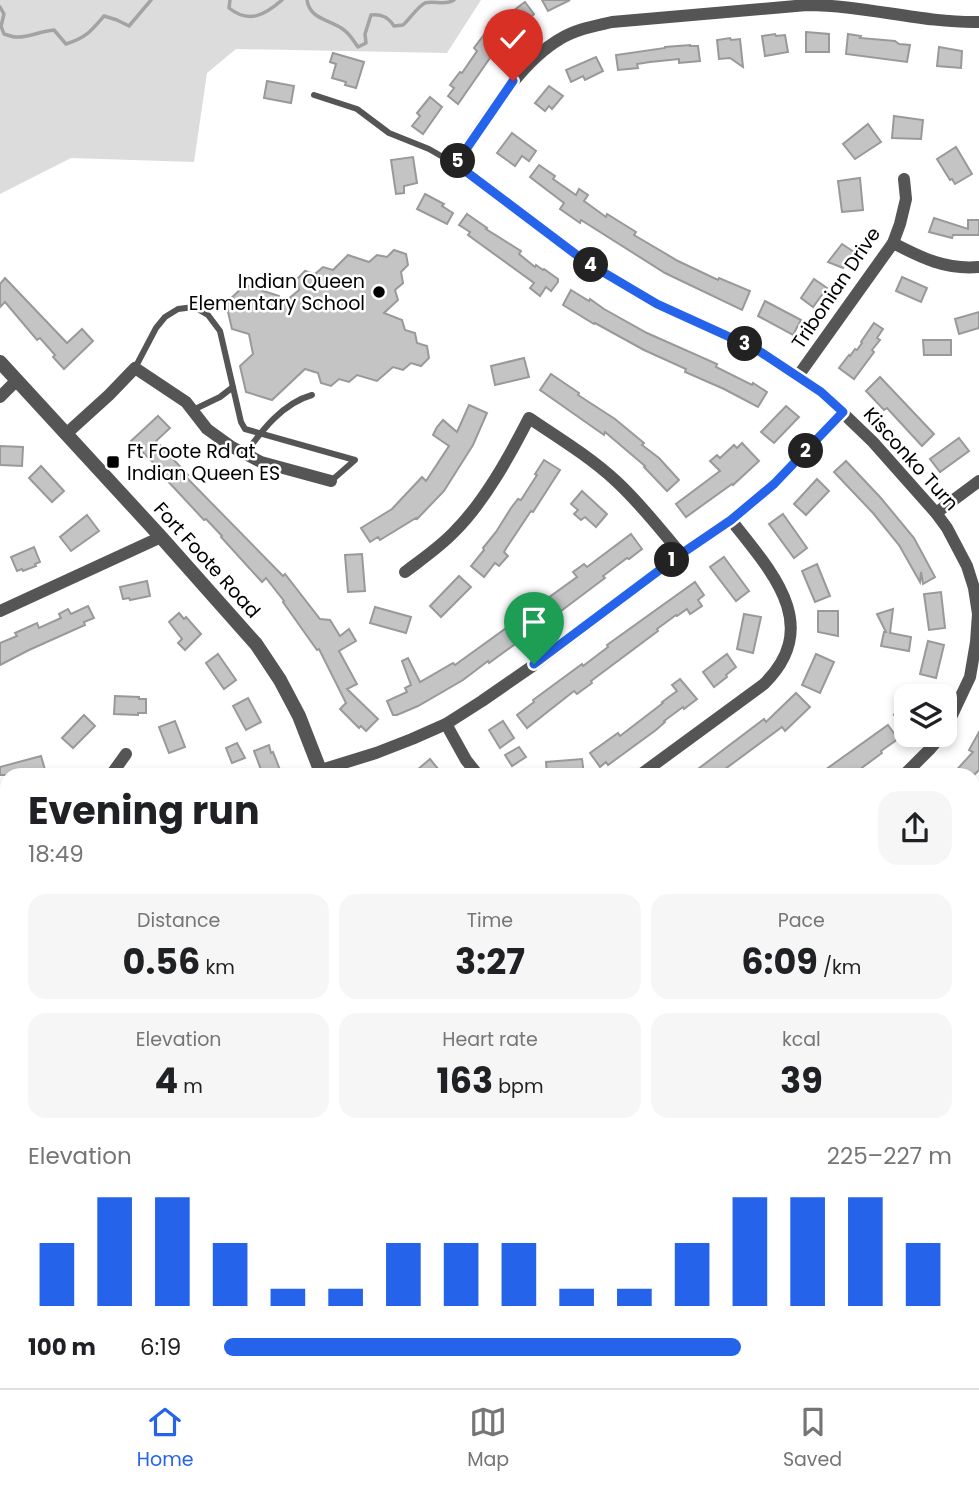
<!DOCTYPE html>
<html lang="en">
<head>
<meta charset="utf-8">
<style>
  :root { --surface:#fff; --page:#f6f6f6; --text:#202124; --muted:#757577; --line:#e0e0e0; --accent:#2563eb }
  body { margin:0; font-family:Poppins,sans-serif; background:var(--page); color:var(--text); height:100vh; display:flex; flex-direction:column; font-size:26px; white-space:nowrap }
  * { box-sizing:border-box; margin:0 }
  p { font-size:23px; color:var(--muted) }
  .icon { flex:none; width:38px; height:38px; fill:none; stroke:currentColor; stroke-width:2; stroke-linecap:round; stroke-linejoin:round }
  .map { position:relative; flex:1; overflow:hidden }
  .drawer { position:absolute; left:0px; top:768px; width:980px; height:621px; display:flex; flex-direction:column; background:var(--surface); border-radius:21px 21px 0 0; box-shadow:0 4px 10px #0003 }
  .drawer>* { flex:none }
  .tools { position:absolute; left:894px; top:684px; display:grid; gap:14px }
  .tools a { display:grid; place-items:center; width:63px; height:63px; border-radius:14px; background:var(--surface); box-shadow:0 4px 10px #0003; font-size:35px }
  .pin { position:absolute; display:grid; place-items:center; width:60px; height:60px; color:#fff; margin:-72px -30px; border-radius:50% 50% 50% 0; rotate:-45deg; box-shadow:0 0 7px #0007 }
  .pin .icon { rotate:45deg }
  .km { position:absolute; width:35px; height:35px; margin:-18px; border-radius:50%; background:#222; color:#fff; font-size:19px; line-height:35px; text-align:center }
  .round { display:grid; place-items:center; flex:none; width:74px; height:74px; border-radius:21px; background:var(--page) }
  .head { display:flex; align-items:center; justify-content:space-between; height:119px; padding:0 28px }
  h1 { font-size:38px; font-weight:700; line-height:52px }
  .stats { display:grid; grid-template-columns:repeat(3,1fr); gap:10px; height:119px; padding:7px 28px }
  .stats div { display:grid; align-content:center; border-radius:18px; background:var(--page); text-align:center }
  .stats b { font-size:35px; font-weight:700 }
  .stats small { font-size:19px; font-weight:400 }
  .stats p { font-size:19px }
  .chart { height:196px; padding:14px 28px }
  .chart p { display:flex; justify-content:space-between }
  .chart svg { width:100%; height:126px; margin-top:7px; stroke:var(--accent); stroke-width:6 }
  ul { padding:0 28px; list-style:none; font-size:23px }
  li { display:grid; grid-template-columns:112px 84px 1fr; align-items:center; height:52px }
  li i { height:18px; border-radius:9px; background:var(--accent) }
  .tabs { display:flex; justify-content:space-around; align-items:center; height:98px; border-top:2px solid var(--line); background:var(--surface); font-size:19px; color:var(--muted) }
  .tabs a { display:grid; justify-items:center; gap:4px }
  .tabs .on { color:var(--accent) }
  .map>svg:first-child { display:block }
  .green { fill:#dcdcdc }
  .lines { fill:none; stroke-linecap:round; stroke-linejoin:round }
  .stream { stroke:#a3a3a3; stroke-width:3.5 }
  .building { fill:#c4c4c4; stroke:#999; stroke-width:2 }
  .service { stroke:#555; stroke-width:6 }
  .minor { stroke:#555; stroke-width:12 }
  .tertiary { stroke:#555; stroke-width:14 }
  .route-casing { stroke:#fff; stroke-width:14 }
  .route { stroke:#2563eb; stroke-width:9 }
  .poi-dot { fill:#000; stroke:#fff; stroke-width:2.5 }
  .labels { text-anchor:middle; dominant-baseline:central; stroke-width:5; stroke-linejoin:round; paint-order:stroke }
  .poi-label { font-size:19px; fill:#000; stroke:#fff; text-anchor:end }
  .street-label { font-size:19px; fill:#000; stroke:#fff }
</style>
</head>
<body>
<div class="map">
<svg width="979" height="1388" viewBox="0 0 979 1388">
  <rect width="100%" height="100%" fill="#fff"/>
  <!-- green -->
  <polygon class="green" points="0,0 481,0 447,53 236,49 207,73 194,162 71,158 0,194"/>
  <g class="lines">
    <!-- stream -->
    <g class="stream">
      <path d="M230,0L229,8C249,24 265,15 282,0"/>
      <path d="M307,0C310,20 330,19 344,30C350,34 354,42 358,47L366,43L365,34L371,15C382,14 388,17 394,26L403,25C410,19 417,7 425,3C434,0 445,6 454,0"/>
      <path d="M0,7L4,14L1,26L4,34C8,35 12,37 16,37C28,38 40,31 54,30L66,44C86,38 91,31 104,16L117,20L129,26L151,0"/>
    </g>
  </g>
  <!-- building -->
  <g class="building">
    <polygon points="542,0 570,0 548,11"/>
    <polygon points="525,2 534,14 509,36 501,25 511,17 509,14"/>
    <polygon points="486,32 501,42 458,104 448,96 454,88 450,85 460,72 462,73 477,51 474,48"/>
    <polygon points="806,32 829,34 829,52 806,52"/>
    <polygon points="775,34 776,36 785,35 788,52 765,56 762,36"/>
    <polygon points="848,34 861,36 860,38 895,41 899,44 910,45 907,62 846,54"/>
    <polygon points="730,38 731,40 740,39 743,67 730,58 719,59 717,40"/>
    <polygon points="690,45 690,46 698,46 700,61 679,63 679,59 650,62 637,64 638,68 618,70 616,55 665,48 665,47"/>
    <polygon points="939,47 962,51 961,68 937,66"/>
    <polygon points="333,53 364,62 356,88 345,85 346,82 332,78 336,64 330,62"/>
    <polygon points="596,57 603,71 585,80 583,76 571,82 566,70"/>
    <polygon points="267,81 294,86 291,103 264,98"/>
    <polygon points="549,86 563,96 552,109 549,106 545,111 535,103"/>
    <polygon points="430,97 442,107 423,134 412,126 420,116 417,113"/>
    <polygon points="894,116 923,120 921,139 892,138"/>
    <polygon points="868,124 881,142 855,159 843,144"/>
    <polygon points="512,133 536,151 529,161 522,156 515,166 497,153"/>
    <polygon points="956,147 972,174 955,184 952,179 950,180 937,159"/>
    <polygon points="413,157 417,183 404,186 404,193 396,194 391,160"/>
    <polygon points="539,165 555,176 553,179 576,195 579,189 588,195 584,201 606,217 607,214 636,232 634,235 678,261 718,280 719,278 750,291 742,310 665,273 581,220 580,223 560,209 564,203 530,177"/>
    <polygon points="860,178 863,210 842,212 838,181"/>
    <polygon points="425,194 444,204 442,206 453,213 447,224 417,209"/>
    <polygon points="467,214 487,228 486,229 521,251 519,254 535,267 536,265 543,270 544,269 558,279 558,282 551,291 546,287 540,296 530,288 534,283 468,235 470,232 459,225"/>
    <polygon points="934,218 968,229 968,220 979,220 979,235 953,235 952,238 929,232"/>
    <polygon points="842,244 854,252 843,268 828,262"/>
    <polygon points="394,250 406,254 408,265 401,272 403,283 395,290 398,300 384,313 402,320 405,330 415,333 417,343 427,346 429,358 421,366 411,363 403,370 393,367 377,381 357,375 349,382 339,379 331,386 321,383 318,373 305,369 272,400 246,392 240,366 253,354 249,334 232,329 226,303 245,285 279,296 281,305 299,290 297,279 305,271 315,274 323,267 333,270 348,255 369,262 377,255 387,257"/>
    <polygon points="902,277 927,288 921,302 896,291"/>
    <polygon points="5,278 67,343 82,329 93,341 64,369 53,357 55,355 40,338 37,340 5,302 0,307 0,284"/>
    <polygon points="814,279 827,288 813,307 801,298"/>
    <polygon points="571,290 589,301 590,299 604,309 647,333 717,364 716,367 752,385 753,383 767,392 758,407 724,389 685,372 686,369 644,350 595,323 594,324 563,305"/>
    <polygon points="765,301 801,320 793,335 758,316"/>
    <polygon points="979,312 979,328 959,334 955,319"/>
    <polygon points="874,323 883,329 877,338 880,340 872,350 874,352 854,379 839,368 849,355 850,356 855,349 857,350 862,343 861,342"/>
    <polygon points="923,340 951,340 951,355 924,355"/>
    <polygon points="524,358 529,377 495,385 491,366"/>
    <polygon points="551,374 579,393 578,395 615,419 644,443 642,445 659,458 679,480 667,491 644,467 645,466 605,432 604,435 540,390"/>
    <polygon points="880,377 934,434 922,446 887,408 884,410 866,391"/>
    <polygon points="469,405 487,413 473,445 444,491 417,519 416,518 380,540 378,537 370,542 361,528 392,509 422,477 426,481 449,446 433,435 437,427 443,420 457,432"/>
    <polygon points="786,406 799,417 774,443 761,432"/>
    <polygon points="158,416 170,428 156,441 188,475 186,477 283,576 285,574 320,619 330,620 340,636 349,629 356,641 339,651 357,684 347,689 378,719 366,731 361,726 359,728 340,709 346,703 319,649 317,650 283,602 284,601 266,578 262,582 221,537 222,536 206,519 204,520 163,476 165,474 131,441"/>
    <polygon points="959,438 969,451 940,472 930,459"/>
    <polygon points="742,443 759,461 733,485 732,484 686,517 676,504 720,471 710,461 717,455 720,458 734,445 737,448"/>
    <polygon points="0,446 23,447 22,466 0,465"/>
    <polygon points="544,460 560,470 533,512 531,511 507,547 504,552 508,556 499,566 495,563 484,577 471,566 484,550 483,548 496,532 511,508 518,499 521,500 537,475 535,474"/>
    <polygon points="846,461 880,497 914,538 935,577 923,584 921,572 920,582 899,545 873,513 834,472"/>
    <polygon points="41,466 64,491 52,502 29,478"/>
    <polygon points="817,479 829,491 806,515 794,504"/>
    <polygon points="582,491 607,514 596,527 585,517 581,520 574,514 578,510 571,504"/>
    <polygon points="783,514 807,548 794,558 769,524"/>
    <polygon points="87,515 99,531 71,551 60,537"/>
    <polygon points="631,534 642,549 629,559 627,558 603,576 605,578 561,611 489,663 488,661 463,680 418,706 397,715 393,715 387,701 407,692 405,688 411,685 402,661 408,658 420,682 453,663 455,665 577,577 573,572 584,564 587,567"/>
    <polygon points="34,547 40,562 35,564 36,566 23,571 22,569 17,571 11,557"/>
    <polygon points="362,554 365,591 348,592 345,555"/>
    <polygon points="724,557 749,591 736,601 710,567"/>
    <polygon points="817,564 830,596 815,602 802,571"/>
    <polygon points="459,576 471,587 441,617 430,606"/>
    <polygon points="147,581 150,596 130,600 129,598 123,599 120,587"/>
    <polygon points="695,582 704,595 698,600 702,606 690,614 687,609 677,616 676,615 657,629 658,631 591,681 592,683 577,694 574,691 527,728 517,715 534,702 533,700 582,664 583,666 608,647 607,645"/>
    <polygon points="941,592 945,628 929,630 924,594"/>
    <polygon points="88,606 94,618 84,622 85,625 29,650 0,665 0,643 17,636 15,633 37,623 39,628 61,618 59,614 68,609 71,614"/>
    <polygon points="375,607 411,617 406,633 370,623"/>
    <polygon points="893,609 890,633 911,637 909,651 881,646 884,632 886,632 877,614"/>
    <polygon points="818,611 838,611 838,636 818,632"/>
    <polygon points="179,613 184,619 186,617 201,634 185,650 178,643 182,639 169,622"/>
    <polygon points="744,614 761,617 753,653 737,649"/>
    <polygon points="928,641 944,645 936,678 920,674"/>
    <polygon points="218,654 236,680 224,689 206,663"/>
    <polygon points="727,654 736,667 726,675 727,677 714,687 703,672"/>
    <polygon points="816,654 834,662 820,693 802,685"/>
    <polygon points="680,679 697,699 684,709 683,707 664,721 665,722 656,730 608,765 606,762 600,767 590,753 618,733 620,736 663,703 662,702 677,691 672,685"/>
    <polygon points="796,693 810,707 785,731 782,727 717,775 690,775 764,719 766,722"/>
    <polygon points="906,694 906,722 894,715"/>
    <polygon points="115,696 139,697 139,699 146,699 146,713 138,713 138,715 114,714"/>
    <polygon points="248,698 261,722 246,730 233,706"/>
    <polygon points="84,715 95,726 73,748 62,738"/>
    <polygon points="175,721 185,747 169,753 159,727"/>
    <polygon points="503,721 514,738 500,748 489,730"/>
    <polygon points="888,725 898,739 881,751 882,753 852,775 818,775"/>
    <polygon points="979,732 979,770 974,775 952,775 973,752 969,750"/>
    <polygon points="237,743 245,758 232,763 226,748"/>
    <polygon points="269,745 271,753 273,752 282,775 263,775 254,751"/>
    <polygon points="519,747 526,757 512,766 505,755"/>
    <polygon points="41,756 46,773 38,775 0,775 0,767"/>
    <polygon points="430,759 443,775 422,775 417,770"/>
    <polygon points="582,759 584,775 547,775 546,762"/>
  </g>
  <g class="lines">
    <!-- service -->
    <g class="service">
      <polyline points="314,95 357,109 389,133 429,149 455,164"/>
      <polyline points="135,368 156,328 165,317 178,309 194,307 208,315 220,331 241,422 245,429 355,460 331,481"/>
      <polyline points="193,410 220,397 233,387"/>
      <path d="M245,454C262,430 283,403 312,395"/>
    </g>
    <!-- minor -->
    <g class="minor">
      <path d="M893,243C922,258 946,270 979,267"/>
      <polyline points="798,376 893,243 900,224 906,199 904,179"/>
      <polyline points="0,397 17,380"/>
      <polyline points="66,434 109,395 135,368 186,402 207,429 232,447 261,462 331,481"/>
      <polyline points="936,513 979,481"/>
      <path d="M405,572C422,559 440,547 455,531C485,501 510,455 529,418C559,438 590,457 616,481C640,503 660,529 681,554"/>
      <polyline points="0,611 161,537"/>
      <polyline points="446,724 466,760 478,775"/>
      <path d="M945,730L970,677L976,642L978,614L974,588L967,566L947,528L936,513L873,442L821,392L756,349L657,304L586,262L455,164C484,124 517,64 560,39C576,29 595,26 612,22L807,5C865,5 921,23 979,22"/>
      <polyline points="321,770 376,753 412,739 446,724 482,701 534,665 681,554 731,520 774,484 843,412"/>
      <polyline points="111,775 126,754"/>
      <path d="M640,775L764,684C824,625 770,570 731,520"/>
      <polyline points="904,775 929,750 942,735"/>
      <polyline points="0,816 7,814"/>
      <polyline points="973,937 979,936"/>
      <polyline points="0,1209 7,1207"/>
      <polyline points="973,1264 979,1261"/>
      <polyline points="621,1382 627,1388"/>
      <polyline points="49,1388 65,1382"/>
      <polyline points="785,1388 791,1382"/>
    </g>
    <!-- tertiary -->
    <g class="tertiary">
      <polyline points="0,362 161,537 256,644 280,680 299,716 322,775"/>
      <polyline points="0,1010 7,1008"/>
      <polyline points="434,1382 435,1388"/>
    </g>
  </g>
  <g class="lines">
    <!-- route casing -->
    <g class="route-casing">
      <polyline id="route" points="513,81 456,164 586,262 657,304 756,349 821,392 843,412 774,484 731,520 681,554 534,664"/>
    </g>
    <!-- route -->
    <use href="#route" class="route"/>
  </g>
  <!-- markers -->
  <g class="poi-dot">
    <circle cx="379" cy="292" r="7"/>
    <rect x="106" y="455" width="14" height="14" rx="3.5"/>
  </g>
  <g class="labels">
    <!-- poi labels -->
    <g class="poi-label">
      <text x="365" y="281">Indian Queen<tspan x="365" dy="22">Elementary School</tspan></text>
      <text x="127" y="451" text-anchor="start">Ft Foote Rd at<tspan x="127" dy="22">Indian Queen ES</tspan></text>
    </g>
    <!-- street labels -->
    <g class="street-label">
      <text transform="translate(836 288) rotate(-56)">Tribonian Drive</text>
      <text transform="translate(911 459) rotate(48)">Kisconko Turn</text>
      <text transform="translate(207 560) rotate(48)">Fort Foote Road</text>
    </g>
  </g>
</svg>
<div class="tools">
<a><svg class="icon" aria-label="layers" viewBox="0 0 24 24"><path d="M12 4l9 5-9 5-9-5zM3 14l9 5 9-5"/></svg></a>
</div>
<div class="pin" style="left:534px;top:664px;background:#1e9e55"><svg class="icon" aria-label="arrive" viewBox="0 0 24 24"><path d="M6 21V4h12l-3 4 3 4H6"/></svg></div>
<div class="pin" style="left:513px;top:81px;background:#d93025"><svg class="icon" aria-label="check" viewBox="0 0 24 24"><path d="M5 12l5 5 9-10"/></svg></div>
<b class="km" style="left:672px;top:560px">1</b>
<b class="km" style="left:806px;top:451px">2</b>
<b class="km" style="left:745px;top:344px">3</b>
<b class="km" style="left:591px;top:265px">4</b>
<b class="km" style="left:458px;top:161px">5</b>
<section class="drawer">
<div class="head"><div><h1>Evening run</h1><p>18:49</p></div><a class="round"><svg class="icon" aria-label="share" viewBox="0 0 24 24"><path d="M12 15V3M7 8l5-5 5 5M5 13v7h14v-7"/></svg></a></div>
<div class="stats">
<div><p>Distance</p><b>0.56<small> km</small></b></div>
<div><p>Time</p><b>3:27</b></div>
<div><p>Pace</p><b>6:09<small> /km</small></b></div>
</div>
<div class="stats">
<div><p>Elevation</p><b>4<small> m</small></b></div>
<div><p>Heart rate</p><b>163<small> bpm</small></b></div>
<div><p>kcal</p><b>39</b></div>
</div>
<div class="chart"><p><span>Elevation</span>225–227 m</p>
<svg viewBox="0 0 160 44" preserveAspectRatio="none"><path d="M5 44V22M15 44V6M25 44V6M35 44V22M45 44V38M55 44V38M65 44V22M75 44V22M85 44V22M95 44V38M105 44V38M115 44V22M125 44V6M135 44V6M145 44V6M155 44V22"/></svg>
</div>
<ul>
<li><b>100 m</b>6:19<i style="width:71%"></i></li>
</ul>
</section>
</div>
<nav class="tabs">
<a class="on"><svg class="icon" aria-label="home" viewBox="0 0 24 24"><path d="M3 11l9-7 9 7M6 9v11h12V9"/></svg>Home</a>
<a><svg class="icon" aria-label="map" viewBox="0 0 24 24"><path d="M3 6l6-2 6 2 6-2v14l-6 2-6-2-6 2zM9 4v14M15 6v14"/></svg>Map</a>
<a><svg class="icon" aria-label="saved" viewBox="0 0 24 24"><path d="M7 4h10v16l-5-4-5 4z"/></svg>Saved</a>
</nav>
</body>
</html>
